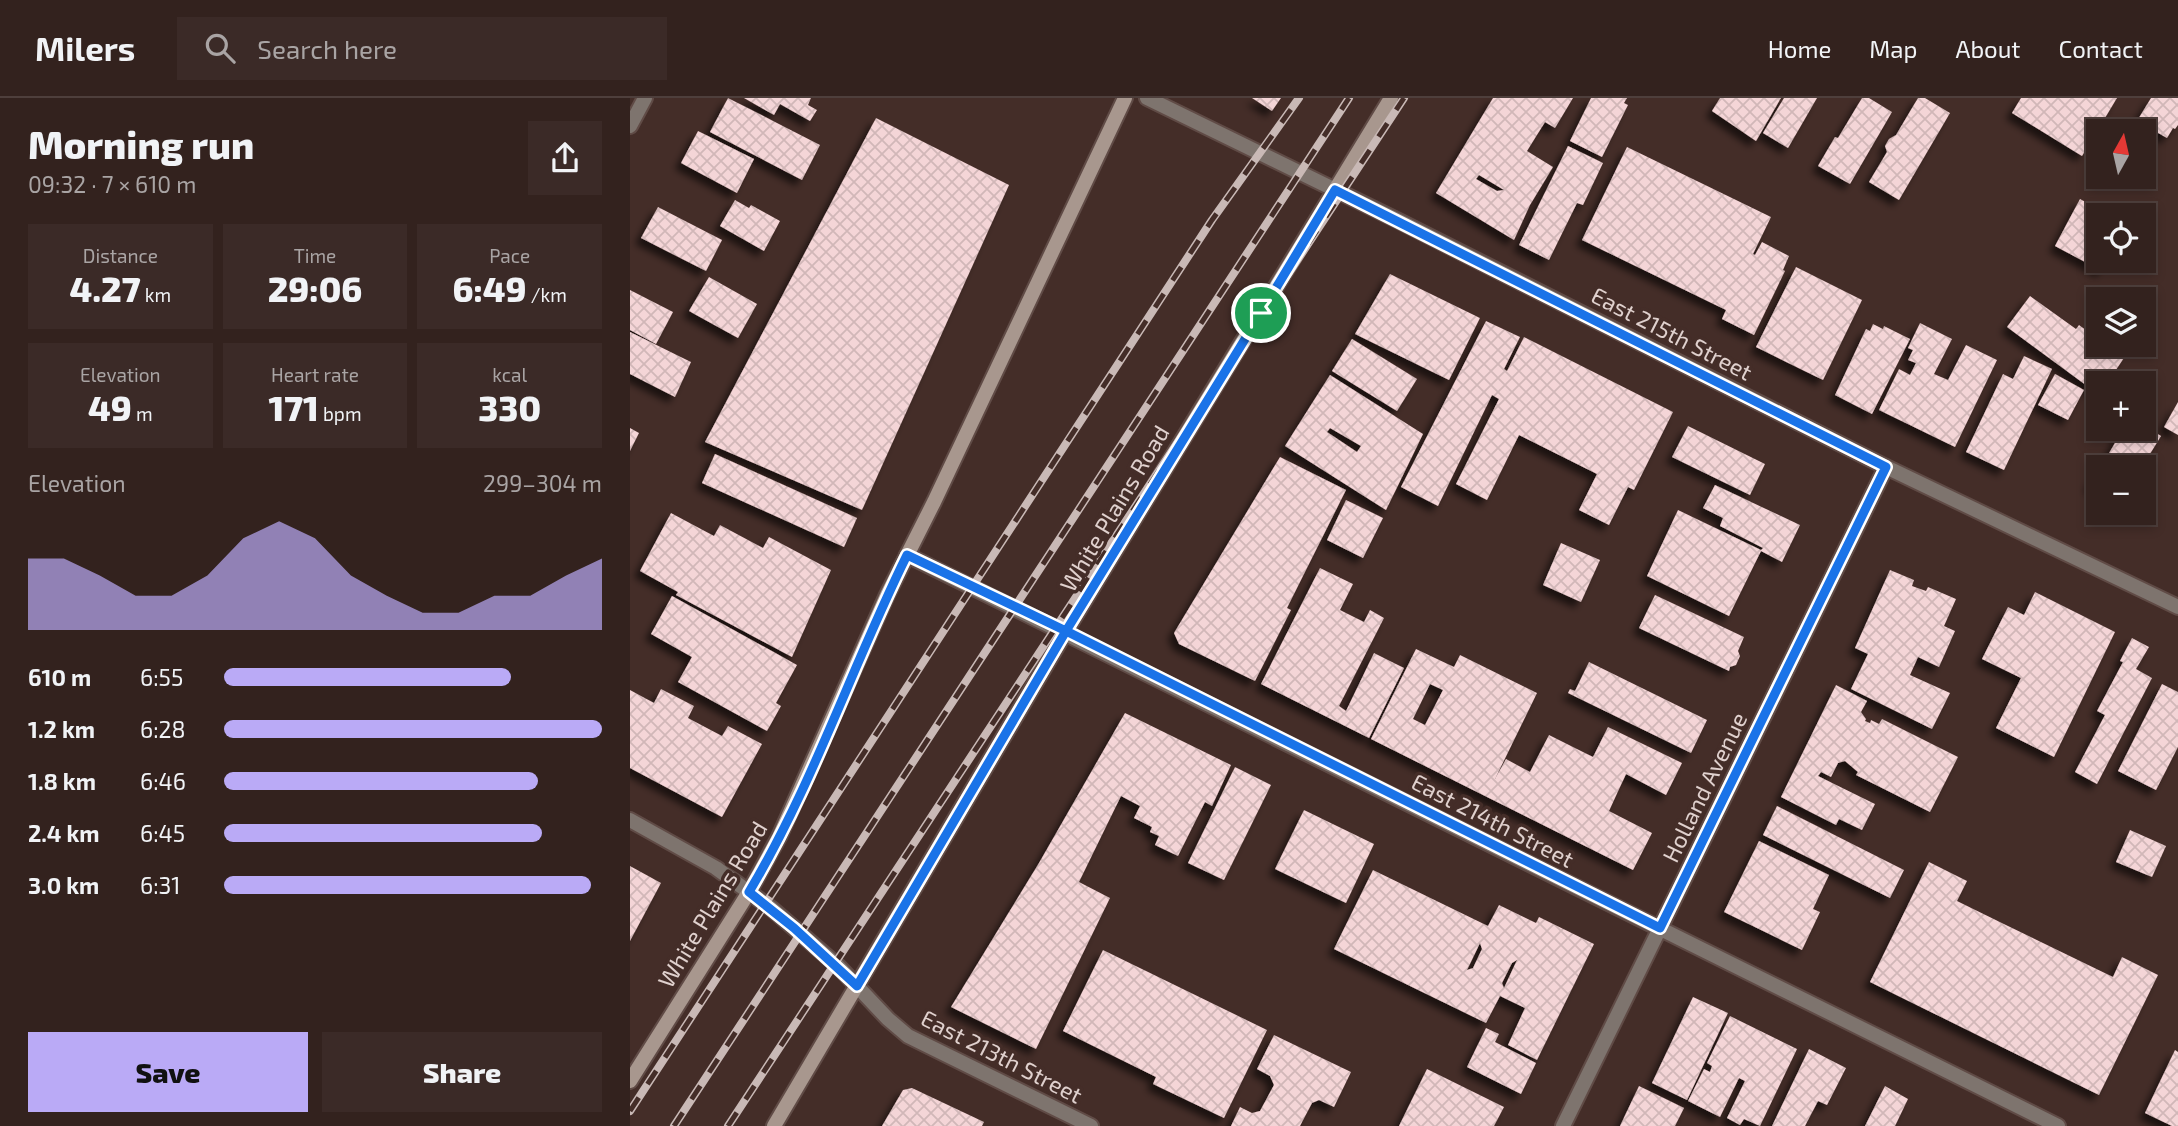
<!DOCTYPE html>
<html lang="en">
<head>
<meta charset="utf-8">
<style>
  :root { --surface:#33221e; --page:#3b2a27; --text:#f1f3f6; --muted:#a9a4a4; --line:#4e3f3c; --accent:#baaaf6 }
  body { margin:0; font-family:"Exo 2",sans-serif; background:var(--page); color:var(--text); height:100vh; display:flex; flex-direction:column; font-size:26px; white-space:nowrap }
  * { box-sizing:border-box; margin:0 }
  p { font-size:23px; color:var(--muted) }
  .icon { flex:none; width:38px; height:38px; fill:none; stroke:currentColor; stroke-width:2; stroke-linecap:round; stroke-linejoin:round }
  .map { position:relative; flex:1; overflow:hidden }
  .sheet { display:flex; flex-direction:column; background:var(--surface); width:630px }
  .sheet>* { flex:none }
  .needle { width:46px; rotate:8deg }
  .fabs { position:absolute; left:1456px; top:21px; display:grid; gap:14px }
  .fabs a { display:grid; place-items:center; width:70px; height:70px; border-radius:0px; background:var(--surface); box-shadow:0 4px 10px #0003,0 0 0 2px var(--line); font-size:35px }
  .pin { position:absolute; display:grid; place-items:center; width:60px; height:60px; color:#fff; margin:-30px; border:4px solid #fff; border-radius:50%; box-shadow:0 2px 7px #0007 }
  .round { display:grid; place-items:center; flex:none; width:74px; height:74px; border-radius:0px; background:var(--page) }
  .overview { display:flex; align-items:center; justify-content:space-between; height:119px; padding:0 28px }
  h1 { font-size:38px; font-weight:800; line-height:52px }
  .metrics { display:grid; grid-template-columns:repeat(3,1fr); gap:10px; height:119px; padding:7px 28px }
  .metrics div { display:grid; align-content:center; border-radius:0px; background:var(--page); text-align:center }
  .metrics b { font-size:35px; font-weight:800 }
  .metrics small { font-size:19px; font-weight:400 }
  .metrics p { font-size:19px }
  .chart { height:196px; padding:14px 28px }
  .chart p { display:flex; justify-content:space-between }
  .chart svg { width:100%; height:126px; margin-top:7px; fill:var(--accent); opacity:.7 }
  .action { display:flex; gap:14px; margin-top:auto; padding:14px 28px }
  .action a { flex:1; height:80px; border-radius:0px; background:var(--accent); color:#111; font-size:28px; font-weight:800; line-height:80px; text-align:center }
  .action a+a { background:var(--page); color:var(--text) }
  ul { padding:0 28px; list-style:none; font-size:23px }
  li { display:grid; grid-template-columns:112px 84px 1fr; align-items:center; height:52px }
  li i { height:18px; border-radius:9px; background:var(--accent) }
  header { display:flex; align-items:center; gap:42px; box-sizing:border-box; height:98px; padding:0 35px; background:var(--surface); border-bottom:2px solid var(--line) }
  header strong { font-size:33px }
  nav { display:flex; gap:38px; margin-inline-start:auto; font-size:24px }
  .search { width:490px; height:63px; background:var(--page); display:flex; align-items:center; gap:18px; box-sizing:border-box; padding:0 24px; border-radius:0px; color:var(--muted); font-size:26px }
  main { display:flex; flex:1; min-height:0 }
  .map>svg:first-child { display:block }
  .building { fill:url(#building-cross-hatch); fill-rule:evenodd; filter:url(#shadow) }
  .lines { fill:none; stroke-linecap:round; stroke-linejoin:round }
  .minor-casing { stroke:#604b46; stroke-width:18 }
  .secondary-casing { stroke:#604b46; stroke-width:18 }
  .minor { stroke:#7e746e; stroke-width:14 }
  .secondary { stroke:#a8978e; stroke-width:14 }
  .rail-casing { stroke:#c9b9b6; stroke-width:8 }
  .rail { stroke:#442d28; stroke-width:5; stroke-dasharray:16; stroke-linecap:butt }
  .route-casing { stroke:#fff; stroke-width:14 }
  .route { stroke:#1a73e8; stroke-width:9 }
  .labels { text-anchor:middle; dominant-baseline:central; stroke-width:7; stroke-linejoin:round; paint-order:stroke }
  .street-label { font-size:23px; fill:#e0d1ce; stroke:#442d28 }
</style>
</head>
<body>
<header>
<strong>Milers</strong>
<div class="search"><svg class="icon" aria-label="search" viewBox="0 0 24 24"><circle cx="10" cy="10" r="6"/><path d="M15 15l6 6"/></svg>Search here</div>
<nav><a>Home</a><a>Map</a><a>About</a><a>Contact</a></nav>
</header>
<main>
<section class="sheet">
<div class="overview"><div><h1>Morning run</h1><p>09:32 · 7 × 610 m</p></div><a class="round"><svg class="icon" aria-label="share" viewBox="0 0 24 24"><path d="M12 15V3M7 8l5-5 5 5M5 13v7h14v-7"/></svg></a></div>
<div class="metrics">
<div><p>Distance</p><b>4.27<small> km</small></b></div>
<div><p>Time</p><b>29:06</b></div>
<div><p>Pace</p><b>6:49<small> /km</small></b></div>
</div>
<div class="metrics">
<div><p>Elevation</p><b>49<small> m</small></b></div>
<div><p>Heart rate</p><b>171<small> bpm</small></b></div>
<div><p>kcal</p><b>330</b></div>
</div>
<div class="chart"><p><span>Elevation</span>299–304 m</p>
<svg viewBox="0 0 160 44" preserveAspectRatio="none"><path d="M0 44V19L10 19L20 25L30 32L40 32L50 25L60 12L70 6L80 12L90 25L100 32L110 38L120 38L130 32L140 32L150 25L160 19V44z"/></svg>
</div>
<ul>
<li><b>610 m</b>6:55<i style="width:76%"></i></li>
<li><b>1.2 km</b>6:28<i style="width:100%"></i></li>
<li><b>1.8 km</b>6:46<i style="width:83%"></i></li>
<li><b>2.4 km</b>6:45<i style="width:84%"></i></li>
<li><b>3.0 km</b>6:31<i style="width:97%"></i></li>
</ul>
<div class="action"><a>Save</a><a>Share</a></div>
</section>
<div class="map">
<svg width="1548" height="1028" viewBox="0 0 1548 1028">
  <defs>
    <pattern id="building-cross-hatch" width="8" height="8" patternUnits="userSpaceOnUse" patternTransform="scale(1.75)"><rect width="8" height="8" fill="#f4d5d7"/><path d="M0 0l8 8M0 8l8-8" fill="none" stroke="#d1b7b8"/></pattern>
    <filter id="shadow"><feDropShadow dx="-6" dy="6" stdDeviation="3.5" flood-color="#0009"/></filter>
  </defs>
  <rect width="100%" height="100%" fill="#442d28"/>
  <!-- building -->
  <g class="building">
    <polygon points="98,0 190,47 172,82 80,34"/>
    <polygon points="114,0 181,0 178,7 187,12 180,23 150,6 144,17"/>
    <polygon points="622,0 651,0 642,13"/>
    <path d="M863,0H943L925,30L915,24L897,53L923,69L900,107L884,142L806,95ZM849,77L874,92L867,93L846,81Z"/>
    <polygon points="961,0 997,0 994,5 998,7 972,59 940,43"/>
    <polygon points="1090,0 1151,0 1126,43 1082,13"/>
    <polygon points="1154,0 1187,0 1158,50 1133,35"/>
    <polygon points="1232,0 1239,0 1262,14 1220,86 1188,68 1205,39 1208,40"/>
    <polygon points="1288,0 1295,0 1320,15 1269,102 1239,84 1257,54 1255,48 1259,41 1266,37"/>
    <polygon points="1391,0 1487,0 1452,58 1382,15"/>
    <polygon points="1521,0 1548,0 1548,27 1545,31 1543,30 1537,40 1507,23"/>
    <polygon points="246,20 379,87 232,412 75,344"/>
    <polygon points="68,33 124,61 107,95 51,65"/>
    <polygon points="938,48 973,65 953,107 947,105 919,162 889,147"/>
    <polygon points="997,49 1141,119 1123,156 1125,157 1132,144 1159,158 1153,172 1155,173 1124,237 1092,221 1096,212 952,142"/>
    <polygon points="1450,101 1480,117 1468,117 1468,163 1477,163 1472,173 1425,148"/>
    <polygon points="105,102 119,110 121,107 150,123 134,153 90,128"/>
    <polygon points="28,109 92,142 76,173 11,140"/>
    <polygon points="1166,169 1232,202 1193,282 1126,249"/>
    <polygon points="760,176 850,220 819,282 725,236"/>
    <polygon points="79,179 127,206 108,240 59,213"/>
    <polygon points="0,192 43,214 26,246 0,232"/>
    <polygon points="1400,198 1446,231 1449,227 1468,241 1468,247 1476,247 1494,260 1477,285 1468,285 1468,296 1377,229"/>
    <polygon points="856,223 890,239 874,271 877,273 894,239 1043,314 1004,392 998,389 979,427 949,412 967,376 889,337 857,402 826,386 869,301 862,297 808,408 771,389"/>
    <polygon points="1290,225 1322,241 1304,276 1318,282 1336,247 1367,262 1325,349 1249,312 1269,271 1280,277 1286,265 1278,262 1283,252 1278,250"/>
    <polygon points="1243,226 1253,231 1254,228 1280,241 1242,316 1205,297 1236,231 1240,233"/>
    <polygon points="0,234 61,264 45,299 0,276"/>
    <polygon points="722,241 787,281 767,313 702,273"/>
    <polygon points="1394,258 1422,271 1374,372 1336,354 1373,276 1383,281"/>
    <polygon points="1425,276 1454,292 1438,322 1408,307"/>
    <path d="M700,277L793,336L756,412L655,348ZM700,330L731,348L727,354L697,334Z"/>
    <polygon points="1548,304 1548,337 1534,329"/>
    <polygon points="1058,328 1135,366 1120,397 1042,359"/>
    <polygon points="1514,328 1531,338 1512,369 1471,369 1489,338 1486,336 1489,331 1514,331"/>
    <polygon points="0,330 9,335 0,353"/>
    <polygon points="85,356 227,420 214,449 72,385"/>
    <polygon points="650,359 716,392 657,510 661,512 625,583 549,546 544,535"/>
    <polygon points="1468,374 1468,393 1460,388"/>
    <polygon points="1085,387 1170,427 1152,464 1131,453 1099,518 1017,478 1048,412 1131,452 1133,450 1090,428 1093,420 1073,410"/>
    <polygon points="716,402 753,420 733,460 697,442"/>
    <polygon points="41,415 84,438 90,427 133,450 139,439 201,472 162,559 46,497 48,494 10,473"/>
    <polygon points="931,445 970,462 951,504 913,487"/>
    <polygon points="690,470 723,486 710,512 734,524 740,512 754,520 709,608 716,613 744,555 774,570 739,640 631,586"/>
    <polygon points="1260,472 1284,482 1282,488 1296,493 1298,489 1326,501 1314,528 1325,533 1309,569 1288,559 1280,577 1320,595 1302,631 1221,591 1238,556 1225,550"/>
    <polygon points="1405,494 1485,534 1424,659 1366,630 1391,580 1352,561 1378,509 1394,517"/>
    <polygon points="1025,497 1114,539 1108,553 1110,558 1106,567 1100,569 1099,573 1009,530"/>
    <polygon points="42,498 167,567 146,605 151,608 137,633 48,584 62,559 21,536"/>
    <polygon points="1502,540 1519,549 1506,571 1522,580 1467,686 1445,674 1475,617 1467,613 1493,564 1490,563"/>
    <path d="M786,551L824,569L830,557L907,595L865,681L876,661L900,674L919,637L963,659L978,629L1052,665L1036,697L996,676L979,713L1022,735L1003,772L741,641ZM800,586L813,592L795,627L783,621Z"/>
    <polygon points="959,564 1077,622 1061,655 938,595 940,591 945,593"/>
    <polygon points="1532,586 1548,594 1548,649 1526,692 1488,673"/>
    <polygon points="1206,587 1237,603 1231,614 1236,621 1235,623 1240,625 1241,622 1249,626 1252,621 1328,659 1300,714 1226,677 1228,674 1215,663 1208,665 1201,679 1191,674 1188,678 1245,706 1232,732 1209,721 1206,727 1151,699"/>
    <polygon points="31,591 64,608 58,620 92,638 98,628 132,646 92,719 0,670 0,592 24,605"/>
    <polygon points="495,615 601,667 582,708 575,704 548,758 525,747 529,738 520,734 522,729 504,720 510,708 491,698 449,784 480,800 406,951 321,909 409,765"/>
    <polygon points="605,669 641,687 594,782 558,765"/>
    <polygon points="1147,708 1274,772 1260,800 1133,737"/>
    <polygon points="674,712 744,746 716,805 645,771"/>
    <polygon points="1500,732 1536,748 1522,779 1486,764"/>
    <polygon points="1129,743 1199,777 1183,811 1190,814 1172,852 1094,814"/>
    <polygon points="1299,764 1337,783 1327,803 1378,828 1483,879 1492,859 1528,877 1469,997 1240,884"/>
    <polygon points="0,768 31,785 0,843"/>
    <path d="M743,772L858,828L869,807L906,825L909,819L964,846L907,962L878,947L895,910L870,898L856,925L704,851ZM850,845L852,851L843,870L837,872ZM887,862L874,890L872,885L882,865Z"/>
    <polygon points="473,852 637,932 594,1020 523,986 526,979 433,933"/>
    <polygon points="1063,899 1098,915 1057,1002 1022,985"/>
    <polygon points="1100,918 1167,951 1130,1028 1114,1021 1110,1027 1097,1020 1115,983 1109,980 1090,1019 1058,1003 1074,971 1080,974 1082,968 1077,965"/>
    <polygon points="856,930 869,936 865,944 906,965 891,996 837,969"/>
    <polygon points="644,937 721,974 704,1009 689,1002 682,1005 670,1028 601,1028 610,1009 622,1015 630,1013 644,987 640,978 627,971"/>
    <polygon points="1179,951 1216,970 1197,1007 1188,1003 1175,1028 1142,1028"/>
    <polygon points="1545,952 1548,954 1548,1028 1542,1028 1515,1015"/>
    <polygon points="797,971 874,1009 864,1028 769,1028"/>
    <polygon points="1009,988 1054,1010 1045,1028 990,1028"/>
    <polygon points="1255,988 1278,1001 1265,1028 1235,1028"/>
    <polygon points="282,990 354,1024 352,1028 252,1028 273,992"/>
  </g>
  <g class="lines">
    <!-- minor casing -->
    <g class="minor-casing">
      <g id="minor">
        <polyline points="517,0 769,123 1256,369 1548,509"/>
        <polyline points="0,28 15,0"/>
        <polyline points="277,457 1428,1028"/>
        <polyline points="0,722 86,770 142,811 208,868 258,921 278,938 461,1028"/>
        <polyline points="933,1028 1256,369"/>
      </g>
    </g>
    <!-- secondary casing -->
    <g class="secondary-casing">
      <g id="secondary">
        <polyline points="0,983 119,794 149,739 257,497 304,404 495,0"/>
        <polyline points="144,1028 436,533 761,0"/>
      </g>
    </g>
    <!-- minor -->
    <use href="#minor" class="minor"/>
    <!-- secondary -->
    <use href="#secondary" class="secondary"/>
    <!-- rail casing -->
    <g class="rail-casing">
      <g id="rail">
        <polyline points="0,1013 582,122 669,0"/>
        <polyline points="44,1028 719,0"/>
        <polyline points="98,1028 774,0"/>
      </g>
    </g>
    <!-- rail -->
    <use href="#rail" class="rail"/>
  </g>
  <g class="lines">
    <!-- route casing -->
    <g class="route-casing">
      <path id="route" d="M631,215L436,533L277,457C222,568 183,687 119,794L164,830L227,888L436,533L1030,830L1256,369L705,92L631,215"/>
    </g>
    <!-- route -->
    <use href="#route" class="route"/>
  </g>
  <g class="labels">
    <!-- street labels -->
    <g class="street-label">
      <text transform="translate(1042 235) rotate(27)">East 215th Street</text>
      <text transform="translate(484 410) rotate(-59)">White Plains Road</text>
      <text transform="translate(1074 689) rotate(-64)">Holland Avenue</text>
      <text transform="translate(863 722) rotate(27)">East 214th Street</text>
      <text transform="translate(82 806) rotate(-59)">White Plains Road</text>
      <text transform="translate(372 958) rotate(27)">East 213th Street</text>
    </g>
  </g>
</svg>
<div class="fabs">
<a><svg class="needle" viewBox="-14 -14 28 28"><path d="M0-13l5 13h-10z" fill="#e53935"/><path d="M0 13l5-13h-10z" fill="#a9a4a4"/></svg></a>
<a><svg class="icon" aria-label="locate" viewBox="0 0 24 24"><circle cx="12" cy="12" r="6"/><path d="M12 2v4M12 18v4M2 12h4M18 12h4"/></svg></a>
<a><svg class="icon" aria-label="layers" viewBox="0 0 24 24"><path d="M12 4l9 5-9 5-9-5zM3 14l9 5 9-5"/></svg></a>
<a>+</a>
<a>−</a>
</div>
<div class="pin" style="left:631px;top:215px;background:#1e9e55"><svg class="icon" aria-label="arrive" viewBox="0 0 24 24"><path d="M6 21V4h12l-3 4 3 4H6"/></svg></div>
</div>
</main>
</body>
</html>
